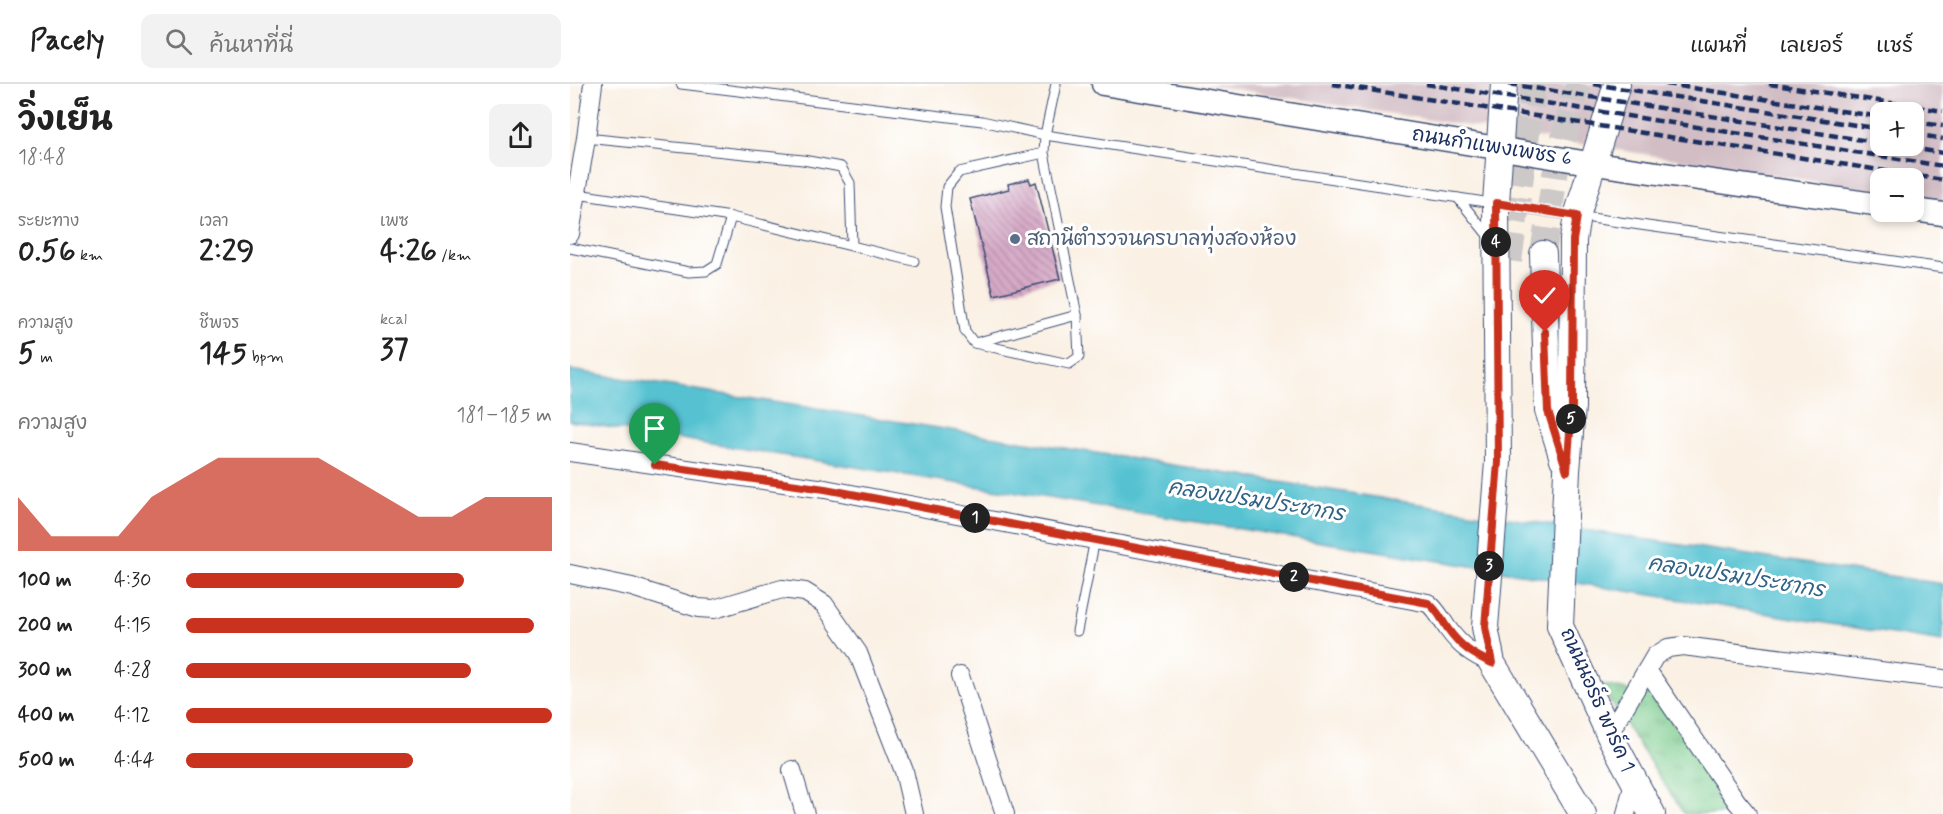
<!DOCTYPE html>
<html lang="th">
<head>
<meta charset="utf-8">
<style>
  :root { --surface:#fff; --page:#f2f2f2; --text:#222; --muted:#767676; --line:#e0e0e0; --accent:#c8321e }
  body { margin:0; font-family:Mynerve,"Playpen Sans Thai",sans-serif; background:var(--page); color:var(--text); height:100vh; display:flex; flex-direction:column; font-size:22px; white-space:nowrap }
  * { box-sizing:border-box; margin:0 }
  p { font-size:20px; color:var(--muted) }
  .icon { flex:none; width:33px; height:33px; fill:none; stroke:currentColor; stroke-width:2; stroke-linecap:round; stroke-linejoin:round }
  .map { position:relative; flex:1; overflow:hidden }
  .drawer { display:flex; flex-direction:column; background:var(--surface); width:570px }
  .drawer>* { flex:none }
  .controls { position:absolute; left:1300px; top:18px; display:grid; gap:12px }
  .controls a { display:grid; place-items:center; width:54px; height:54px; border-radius:12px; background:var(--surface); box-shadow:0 3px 9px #0003; font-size:30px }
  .pin { position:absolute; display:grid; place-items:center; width:51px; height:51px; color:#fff; margin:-62px -26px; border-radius:50% 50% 50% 0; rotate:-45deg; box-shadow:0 0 6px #0007 }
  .pin .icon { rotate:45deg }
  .km { position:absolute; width:30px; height:30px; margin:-15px; border-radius:50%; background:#222; color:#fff; font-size:16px; line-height:30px; text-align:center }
  .round { display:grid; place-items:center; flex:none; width:63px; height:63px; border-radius:12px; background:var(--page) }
  .headline { display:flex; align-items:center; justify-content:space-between; height:102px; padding:0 18px }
  h1 { font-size:33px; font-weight:700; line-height:45px }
  .stats { display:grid; grid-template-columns:repeat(3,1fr); gap:9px; height:102px; padding:6px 18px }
  .stats div { display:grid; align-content:center }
  .stats b { font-size:30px; font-weight:700 }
  .stats small { font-size:16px; font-weight:400 }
  .stats p { font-size:16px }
  .chart { height:168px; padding:12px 18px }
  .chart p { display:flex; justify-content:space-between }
  .chart svg { width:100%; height:108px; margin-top:6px; fill:var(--accent); opacity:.7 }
  ul { padding:0 18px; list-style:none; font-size:20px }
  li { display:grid; grid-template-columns:96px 72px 1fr; align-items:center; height:45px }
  li i { height:15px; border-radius:8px; background:var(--accent) }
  header { display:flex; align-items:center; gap:36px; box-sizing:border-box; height:84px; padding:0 30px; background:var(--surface); border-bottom:2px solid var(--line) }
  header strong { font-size:28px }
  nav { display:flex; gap:33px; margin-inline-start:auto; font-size:21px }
  .search { width:420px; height:54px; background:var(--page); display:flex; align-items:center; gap:15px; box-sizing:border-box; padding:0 21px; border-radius:12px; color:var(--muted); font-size:22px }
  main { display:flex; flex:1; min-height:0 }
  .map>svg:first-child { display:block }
  .railway { fill:#d2bdc5; fill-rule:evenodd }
  .grass { fill:url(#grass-tufts); stroke:#4a7d75; stroke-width:1.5 }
  .water { fill:#57c2d1; stroke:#397898; stroke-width:1.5 }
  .building { fill:url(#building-back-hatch) }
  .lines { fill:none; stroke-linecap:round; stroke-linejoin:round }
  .secondary-tunnel { stroke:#cdc9c8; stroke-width:26; stroke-dasharray:26 13; stroke-linecap:butt }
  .service-casing { stroke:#3c4c72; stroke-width:11 }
  .minor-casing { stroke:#3c4c72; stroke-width:20 }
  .tertiary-casing { stroke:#3c4c72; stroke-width:25 }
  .secondary-casing { stroke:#3c4c72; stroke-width:28 }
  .service { stroke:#fff; stroke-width:9 }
  .minor { stroke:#fff; stroke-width:18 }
  .tertiary { stroke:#fff; stroke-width:22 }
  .secondary { stroke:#fff; stroke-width:26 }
  .rail { stroke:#1b2f5e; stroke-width:4.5; stroke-dasharray:9 4.5; stroke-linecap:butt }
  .route-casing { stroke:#fff; stroke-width:12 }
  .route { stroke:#c8321e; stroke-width:8 }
  .service-dot { fill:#5c6f8a; stroke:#fff; stroke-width:2 }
  .labels { text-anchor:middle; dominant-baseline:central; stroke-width:6; stroke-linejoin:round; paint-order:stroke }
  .street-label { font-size:20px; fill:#1b2f5e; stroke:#fff }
  .service-label { font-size:20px; fill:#4e5e75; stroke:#fff; text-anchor:start }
  .water-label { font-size:21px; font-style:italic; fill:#306286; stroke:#fff }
</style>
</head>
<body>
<header>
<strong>Pacely</strong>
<div class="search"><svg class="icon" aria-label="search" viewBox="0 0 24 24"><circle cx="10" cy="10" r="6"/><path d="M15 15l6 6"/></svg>ค้นหาที่นี่</div>
<nav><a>แผนที่</a><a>เลเยอร์</a><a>แชร์</a></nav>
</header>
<main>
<section class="drawer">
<div class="headline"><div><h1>วิ่งเย็น</h1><p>18:48</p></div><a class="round"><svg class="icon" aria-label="share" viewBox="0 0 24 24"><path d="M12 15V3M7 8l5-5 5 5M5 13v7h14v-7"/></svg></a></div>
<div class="stats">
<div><p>ระยะทาง</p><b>0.56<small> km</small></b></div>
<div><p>เวลา</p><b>2:29</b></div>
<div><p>เพซ</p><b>4:26<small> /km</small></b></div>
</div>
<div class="stats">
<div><p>ความสูง</p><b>5<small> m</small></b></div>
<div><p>ชีพจร</p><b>145<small> bpm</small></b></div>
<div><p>kcal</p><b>37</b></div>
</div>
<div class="chart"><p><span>ความสูง</span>181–185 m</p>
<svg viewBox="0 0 160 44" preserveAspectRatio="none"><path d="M0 44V22L10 38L20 38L30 38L40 22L50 14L60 6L70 6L80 6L90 6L100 14L110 22L120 30L130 30L140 22L150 22L160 22V44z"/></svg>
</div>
<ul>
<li><b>100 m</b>4:30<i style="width:76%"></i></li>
<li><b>200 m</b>4:15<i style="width:95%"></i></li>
<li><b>300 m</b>4:28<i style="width:78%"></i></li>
<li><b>400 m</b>4:12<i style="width:100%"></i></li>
<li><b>500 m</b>4:44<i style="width:62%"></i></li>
</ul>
</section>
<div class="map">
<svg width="1373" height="730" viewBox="0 0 1373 730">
  <defs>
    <pattern id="grass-tufts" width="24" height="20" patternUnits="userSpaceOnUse" patternTransform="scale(1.5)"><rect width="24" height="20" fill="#7acb8c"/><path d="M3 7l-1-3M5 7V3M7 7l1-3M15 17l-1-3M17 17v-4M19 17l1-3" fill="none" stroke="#63a576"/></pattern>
    <pattern id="building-back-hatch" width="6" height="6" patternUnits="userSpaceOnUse" patternTransform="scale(1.5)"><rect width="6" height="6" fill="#d7aac7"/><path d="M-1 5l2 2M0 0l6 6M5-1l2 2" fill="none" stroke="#ae8ba5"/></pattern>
  </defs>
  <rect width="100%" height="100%" fill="#fff"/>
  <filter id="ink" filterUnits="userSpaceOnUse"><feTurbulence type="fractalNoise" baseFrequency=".0167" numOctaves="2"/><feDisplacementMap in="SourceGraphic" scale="12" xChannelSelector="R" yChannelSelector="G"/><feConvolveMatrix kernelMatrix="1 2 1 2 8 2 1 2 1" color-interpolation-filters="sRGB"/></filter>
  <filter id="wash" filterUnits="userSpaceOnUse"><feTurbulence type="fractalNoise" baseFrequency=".008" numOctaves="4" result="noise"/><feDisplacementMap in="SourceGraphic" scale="24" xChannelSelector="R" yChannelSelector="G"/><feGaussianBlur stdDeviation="1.35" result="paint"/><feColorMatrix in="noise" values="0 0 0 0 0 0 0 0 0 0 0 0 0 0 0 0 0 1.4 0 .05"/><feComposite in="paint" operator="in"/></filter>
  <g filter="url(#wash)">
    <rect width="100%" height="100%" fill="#faf0e3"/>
    <!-- railway -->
    <path class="railway" d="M634,0H1373V118L1344,113V94H1311V108ZM1311,28H1344V62H1311Z"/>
    <!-- grass -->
    <polygon class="grass" points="1029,600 1085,612 1166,730 1114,730"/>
    <!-- water -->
    <polygon class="water" points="0,286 1059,453 1373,500 1373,558 0,337"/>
    <g id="blocks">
      <!-- building -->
      <polygon class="building" points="459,95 461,100 466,98 490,195 424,211 400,115 439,105 438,100"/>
    </g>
  </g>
  <g filter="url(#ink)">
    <use href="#blocks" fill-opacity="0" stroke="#3c4c72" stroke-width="1.5"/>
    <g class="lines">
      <!-- secondary-tunnel -->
      <g class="secondary-tunnel">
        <polyline points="973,170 985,91 1003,15 1010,0"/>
        <polyline points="939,177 962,14 961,0"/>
      </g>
      <!-- service casing -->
      <g class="service-casing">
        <g id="service">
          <polyline points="111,0 412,37 475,51 1007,132 1373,184"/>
          <polyline points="16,54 233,76 271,83 280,99 282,162"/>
          <polyline points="474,69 389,88 377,103 375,123 395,247 404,259 499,280 509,273 507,231 474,69 475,51 486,0"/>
          <polyline points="7,110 161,133"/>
          <polyline points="888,114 920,154"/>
          <polyline points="0,164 119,188 136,187 147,180 161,133 344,177"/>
          <polyline points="405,259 507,231"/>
          <polyline points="507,547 525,455"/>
        </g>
      </g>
      <!-- minor casing -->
      <g class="minor-casing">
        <g id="minor">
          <polyline points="0,150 16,54 23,0"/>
          <path d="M0,368L255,405L858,519C867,526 871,535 878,545C890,562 903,571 922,579"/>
          <polyline points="0,490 62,503 128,524 144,525 212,505 235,508 254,520 288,569 334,687 344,730"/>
          <polyline points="1077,586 1167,718 1177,730"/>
          <polyline points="390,592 435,730"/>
          <polyline points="1039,650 1085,572 1098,564 1113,562 1373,595"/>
          <polyline points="222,686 235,730"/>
          <polyline points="1056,730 1064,698"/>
        </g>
      </g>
      <!-- tertiary casing -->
      <g class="tertiary-casing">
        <g id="tertiary">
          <polyline points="533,0 1025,80 1311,121"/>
          <polyline points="1344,126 1373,130"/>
        </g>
      </g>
      <!-- secondary casing -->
      <g class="secondary-casing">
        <g id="secondary">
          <polyline points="934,0 926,119 928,378 915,543 922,579 1013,730"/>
          <polyline points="1047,0 1007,132 1003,156 1002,323 997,387 990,542 1039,650 1082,730"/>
          <polyline points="973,170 978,326 993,375"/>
        </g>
      </g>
      <!-- service -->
      <use href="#service" class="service"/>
      <!-- minor -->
      <use href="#minor" class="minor"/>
      <!-- tertiary -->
      <use href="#tertiary" class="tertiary"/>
      <!-- secondary -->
      <use href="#secondary" class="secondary"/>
      <!-- rail -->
      <g class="rail">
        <polyline points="762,0 1373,96"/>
        <polyline points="856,0 1373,82"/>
        <polyline points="939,0 1311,59"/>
        <polyline points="1023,0 1311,45"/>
        <polyline points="1096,0 1311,33"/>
        <polyline points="1199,0 1373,27"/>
        <polyline points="1344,38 1373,42"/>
        <polyline points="1344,50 1373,55"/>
        <polyline points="1327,62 1373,69"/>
      </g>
    </g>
  </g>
  <g class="lines" filter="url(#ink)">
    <!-- route casing -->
    <g class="route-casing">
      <path id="route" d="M85,381L255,405L858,519C868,526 871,535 878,545C890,562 903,571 922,579L915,543L928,378L926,119L1007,132L1003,156L1002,323L997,387L978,327L975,248"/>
    </g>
    <!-- route -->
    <use href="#route" class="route"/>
  </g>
  <!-- markers -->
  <circle class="service-dot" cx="445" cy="155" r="6"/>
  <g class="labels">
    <!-- street labels -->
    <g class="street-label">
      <text transform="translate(922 63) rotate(9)">ถนนกำแพงเพชร 6</text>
      <text transform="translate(1027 616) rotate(66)">ถนนนอร์ธ พาร์ค 1</text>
    </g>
    <!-- service labels -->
    <g class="service-label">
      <text x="457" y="155">สถานีตำรวจนครบาลทุ่งสองห้อง</text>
    </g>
    <!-- water labels -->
    <g class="water-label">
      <text transform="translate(686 417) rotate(9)">คลองเปรมประชากร</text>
      <text transform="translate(1166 493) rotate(9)">คลองเปรมประชากร</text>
    </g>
  </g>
</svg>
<div class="controls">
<a>+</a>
<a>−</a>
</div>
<div class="pin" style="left:85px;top:381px;background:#1e9e55"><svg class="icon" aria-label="arrive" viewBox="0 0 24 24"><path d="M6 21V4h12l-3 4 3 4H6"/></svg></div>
<div class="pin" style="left:975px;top:248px;background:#d93025"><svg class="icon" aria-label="check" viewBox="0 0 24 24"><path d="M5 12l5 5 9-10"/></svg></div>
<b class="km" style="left:405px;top:434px">1</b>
<b class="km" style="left:724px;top:493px">2</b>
<b class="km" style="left:919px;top:482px">3</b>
<b class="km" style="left:926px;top:158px">4</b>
<b class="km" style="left:1001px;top:335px">5</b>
</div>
</main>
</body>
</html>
